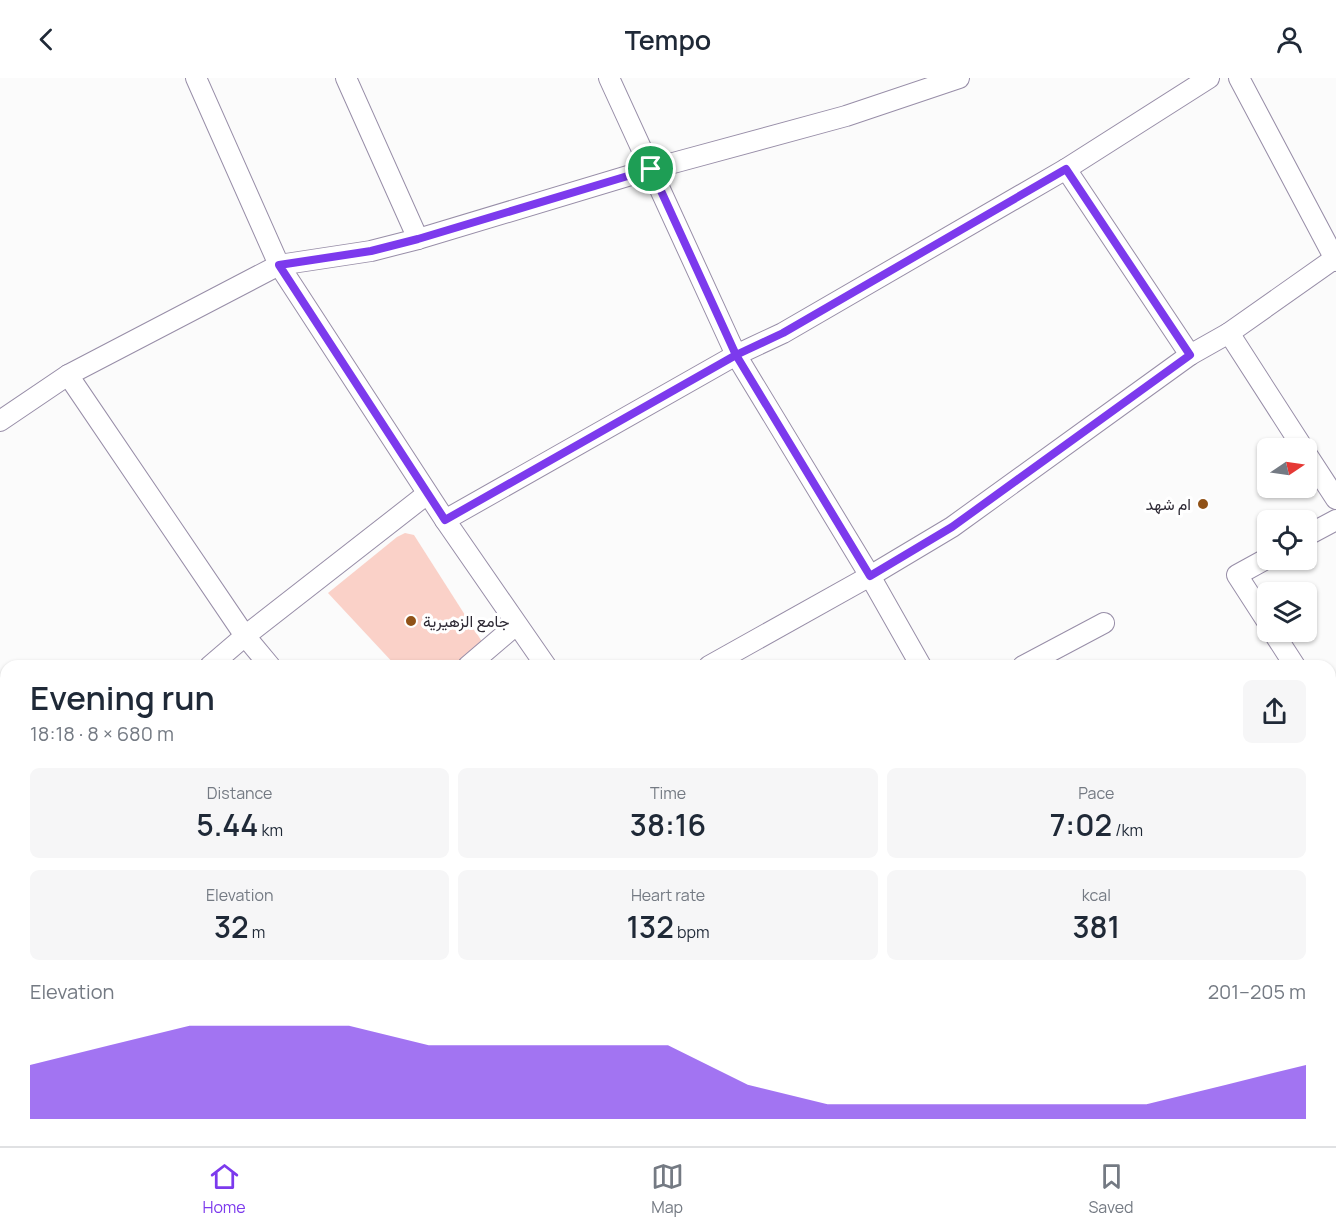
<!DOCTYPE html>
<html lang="en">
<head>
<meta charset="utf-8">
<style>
  :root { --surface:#fff; --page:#f6f6f7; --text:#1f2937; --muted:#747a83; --line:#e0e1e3; --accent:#7c3aed }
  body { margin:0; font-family:Manrope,Vazirmatn,sans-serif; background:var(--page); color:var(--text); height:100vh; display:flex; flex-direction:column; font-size:22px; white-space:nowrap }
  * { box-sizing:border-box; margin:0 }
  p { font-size:20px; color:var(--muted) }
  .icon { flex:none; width:33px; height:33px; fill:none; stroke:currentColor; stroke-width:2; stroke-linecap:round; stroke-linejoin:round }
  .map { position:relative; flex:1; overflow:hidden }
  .details { position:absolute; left:0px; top:582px; width:1336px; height:486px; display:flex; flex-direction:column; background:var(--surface); border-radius:18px 18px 0 0; box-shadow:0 2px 4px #0004 }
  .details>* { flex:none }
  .needle { width:39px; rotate:77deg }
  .buttons { position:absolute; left:1257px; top:360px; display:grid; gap:12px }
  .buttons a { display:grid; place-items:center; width:60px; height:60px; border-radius:9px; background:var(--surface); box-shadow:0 2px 4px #0004; font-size:30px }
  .pin { position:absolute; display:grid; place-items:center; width:51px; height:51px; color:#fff; margin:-26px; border:3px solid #fff; border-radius:50%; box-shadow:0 2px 6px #0007 }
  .round { display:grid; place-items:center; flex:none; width:63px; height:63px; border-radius:9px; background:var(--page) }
  .headline { display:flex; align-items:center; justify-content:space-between; height:102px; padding:0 30px }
  h1 { font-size:33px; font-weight:600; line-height:45px }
  .metrics { display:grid; grid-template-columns:repeat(3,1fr); gap:9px; height:102px; padding:6px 30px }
  .metrics div { display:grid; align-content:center; border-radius:9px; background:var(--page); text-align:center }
  .metrics b { font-size:30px; font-weight:600 }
  .metrics small { font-size:16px; font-weight:400 }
  .metrics p { font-size:16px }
  .chart { height:168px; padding:12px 30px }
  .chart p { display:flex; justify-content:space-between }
  .chart svg { width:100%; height:108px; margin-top:6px; fill:var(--accent); opacity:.7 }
  header { display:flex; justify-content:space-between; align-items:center; height:78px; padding:0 30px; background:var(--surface); font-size:27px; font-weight:600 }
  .menu { display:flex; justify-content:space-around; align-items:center; height:84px; border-top:2px solid var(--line); background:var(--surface); font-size:16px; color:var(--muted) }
  .menu a { display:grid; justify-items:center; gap:3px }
  .menu .on { color:var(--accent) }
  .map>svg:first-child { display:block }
  .building { fill:#fad1c8 }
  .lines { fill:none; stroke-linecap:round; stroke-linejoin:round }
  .minor-casing { stroke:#988ea8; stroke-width:22 }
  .minor { stroke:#fff; stroke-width:20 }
  .route-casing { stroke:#fff; stroke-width:12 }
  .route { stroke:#7c3aed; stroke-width:8 }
  .poi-dot { fill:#905217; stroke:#fff; stroke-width:2 }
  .labels { text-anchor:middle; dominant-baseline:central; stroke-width:6; stroke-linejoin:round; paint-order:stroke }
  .poi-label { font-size:16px; fill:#2d2934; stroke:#fff; text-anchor:end }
</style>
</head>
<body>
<header><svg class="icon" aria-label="back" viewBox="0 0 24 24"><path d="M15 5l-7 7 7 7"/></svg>Tempo<svg class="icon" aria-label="person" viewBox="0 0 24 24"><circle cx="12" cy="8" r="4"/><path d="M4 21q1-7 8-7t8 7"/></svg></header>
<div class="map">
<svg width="1336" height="1068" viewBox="0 0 1336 1068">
  <rect width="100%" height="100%" fill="#fbfbfb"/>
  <!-- building -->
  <polygon class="building" points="405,455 414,457 486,570 464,588 396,588 328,515 397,459"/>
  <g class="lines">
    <!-- minor casing -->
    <g class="minor-casing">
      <g id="minor">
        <polyline points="196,0 279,187 445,442 546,588"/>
        <polyline points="346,0 418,161"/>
        <polyline points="609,0 736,277 870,498 921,588"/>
        <polyline points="1239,0 1336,183"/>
        <polyline points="1066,91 1190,277"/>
        <polyline points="1229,255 1303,370"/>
        <polyline points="68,297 245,558 270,588"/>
        <polyline points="0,343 68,297 279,187 371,173 418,161 651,91 846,38 959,0"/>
        <polyline points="1306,375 1336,421"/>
        <polyline points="445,442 736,277 783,255 1066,91 1209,0"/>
        <polyline points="1306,458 1336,442"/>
        <polyline points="1268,480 1237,497 1268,545"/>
        <polyline points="1273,554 1295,588"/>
        <polyline points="210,588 245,558 427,416"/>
        <polyline points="468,588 516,547"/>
        <polyline points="709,588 870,498 952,449 1190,277 1229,255 1334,181"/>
        <polyline points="1023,588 1104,545"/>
        <polyline points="1330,644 1336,652"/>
        <polyline points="0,685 6,691"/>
        <polyline points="0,777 6,771"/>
        <polyline points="1330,832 1336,829"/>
        <polyline points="0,1007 6,1001"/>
        <polyline points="1330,1044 1336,1039"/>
        <polyline points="573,1062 578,1068"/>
        <polyline points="886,1062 891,1068"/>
        <polyline points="274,1068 281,1062"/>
        <polyline points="941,1068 952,1062"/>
        <polyline points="1301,1068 1308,1062"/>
      </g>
    </g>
    <!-- minor -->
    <use href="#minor" class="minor"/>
  </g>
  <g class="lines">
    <!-- route casing -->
    <g class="route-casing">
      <polyline id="route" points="651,91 418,161 371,173 279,187 445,442 736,277 870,498 952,449 1190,277 1066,91 783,255 736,277 651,91"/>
    </g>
    <!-- route -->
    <use href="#route" class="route"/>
  </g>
  <!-- markers -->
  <g class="poi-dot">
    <circle cx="1203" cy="426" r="6"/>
    <circle cx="411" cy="543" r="6"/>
  </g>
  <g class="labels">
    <!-- poi labels -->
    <g class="poi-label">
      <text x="1191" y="426">ام شهد</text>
      <text x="423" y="543" text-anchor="start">جامع الزهيرية</text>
    </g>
  </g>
</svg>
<div class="buttons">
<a><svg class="needle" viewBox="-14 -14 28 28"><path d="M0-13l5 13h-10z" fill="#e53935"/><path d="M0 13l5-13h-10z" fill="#747a83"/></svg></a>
<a><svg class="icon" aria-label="locate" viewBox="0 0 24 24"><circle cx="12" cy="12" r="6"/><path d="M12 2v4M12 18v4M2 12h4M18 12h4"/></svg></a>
<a><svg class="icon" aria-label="layers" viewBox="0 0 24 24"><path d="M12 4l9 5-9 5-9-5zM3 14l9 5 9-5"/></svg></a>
</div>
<div class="pin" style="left:651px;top:91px;background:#1e9e55"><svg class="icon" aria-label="arrive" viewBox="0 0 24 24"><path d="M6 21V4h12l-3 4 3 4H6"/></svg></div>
<section class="details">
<div class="headline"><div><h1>Evening run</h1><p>18:18 · 8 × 680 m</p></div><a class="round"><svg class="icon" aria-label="share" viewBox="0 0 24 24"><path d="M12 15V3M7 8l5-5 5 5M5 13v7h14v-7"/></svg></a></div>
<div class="metrics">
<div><p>Distance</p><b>5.44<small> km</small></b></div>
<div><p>Time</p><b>38:16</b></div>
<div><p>Pace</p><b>7:02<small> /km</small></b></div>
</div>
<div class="metrics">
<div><p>Elevation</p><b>32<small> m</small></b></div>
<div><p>Heart rate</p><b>132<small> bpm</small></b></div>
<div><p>kcal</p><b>381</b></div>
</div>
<div class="chart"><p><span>Elevation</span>201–205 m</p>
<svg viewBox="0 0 160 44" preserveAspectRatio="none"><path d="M0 44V22L10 14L20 6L30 6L40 6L50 14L60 14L70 14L80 14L90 30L100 38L110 38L120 38L130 38L140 38L150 30L160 22V44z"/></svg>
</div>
</section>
</div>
<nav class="menu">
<a class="on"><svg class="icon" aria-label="home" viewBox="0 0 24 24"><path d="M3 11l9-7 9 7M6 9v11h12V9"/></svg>Home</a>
<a><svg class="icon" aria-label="map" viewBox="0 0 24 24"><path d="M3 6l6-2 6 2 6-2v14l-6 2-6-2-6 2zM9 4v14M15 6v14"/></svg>Map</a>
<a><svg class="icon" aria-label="saved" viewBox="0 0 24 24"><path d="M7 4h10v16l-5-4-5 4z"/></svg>Saved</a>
</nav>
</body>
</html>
